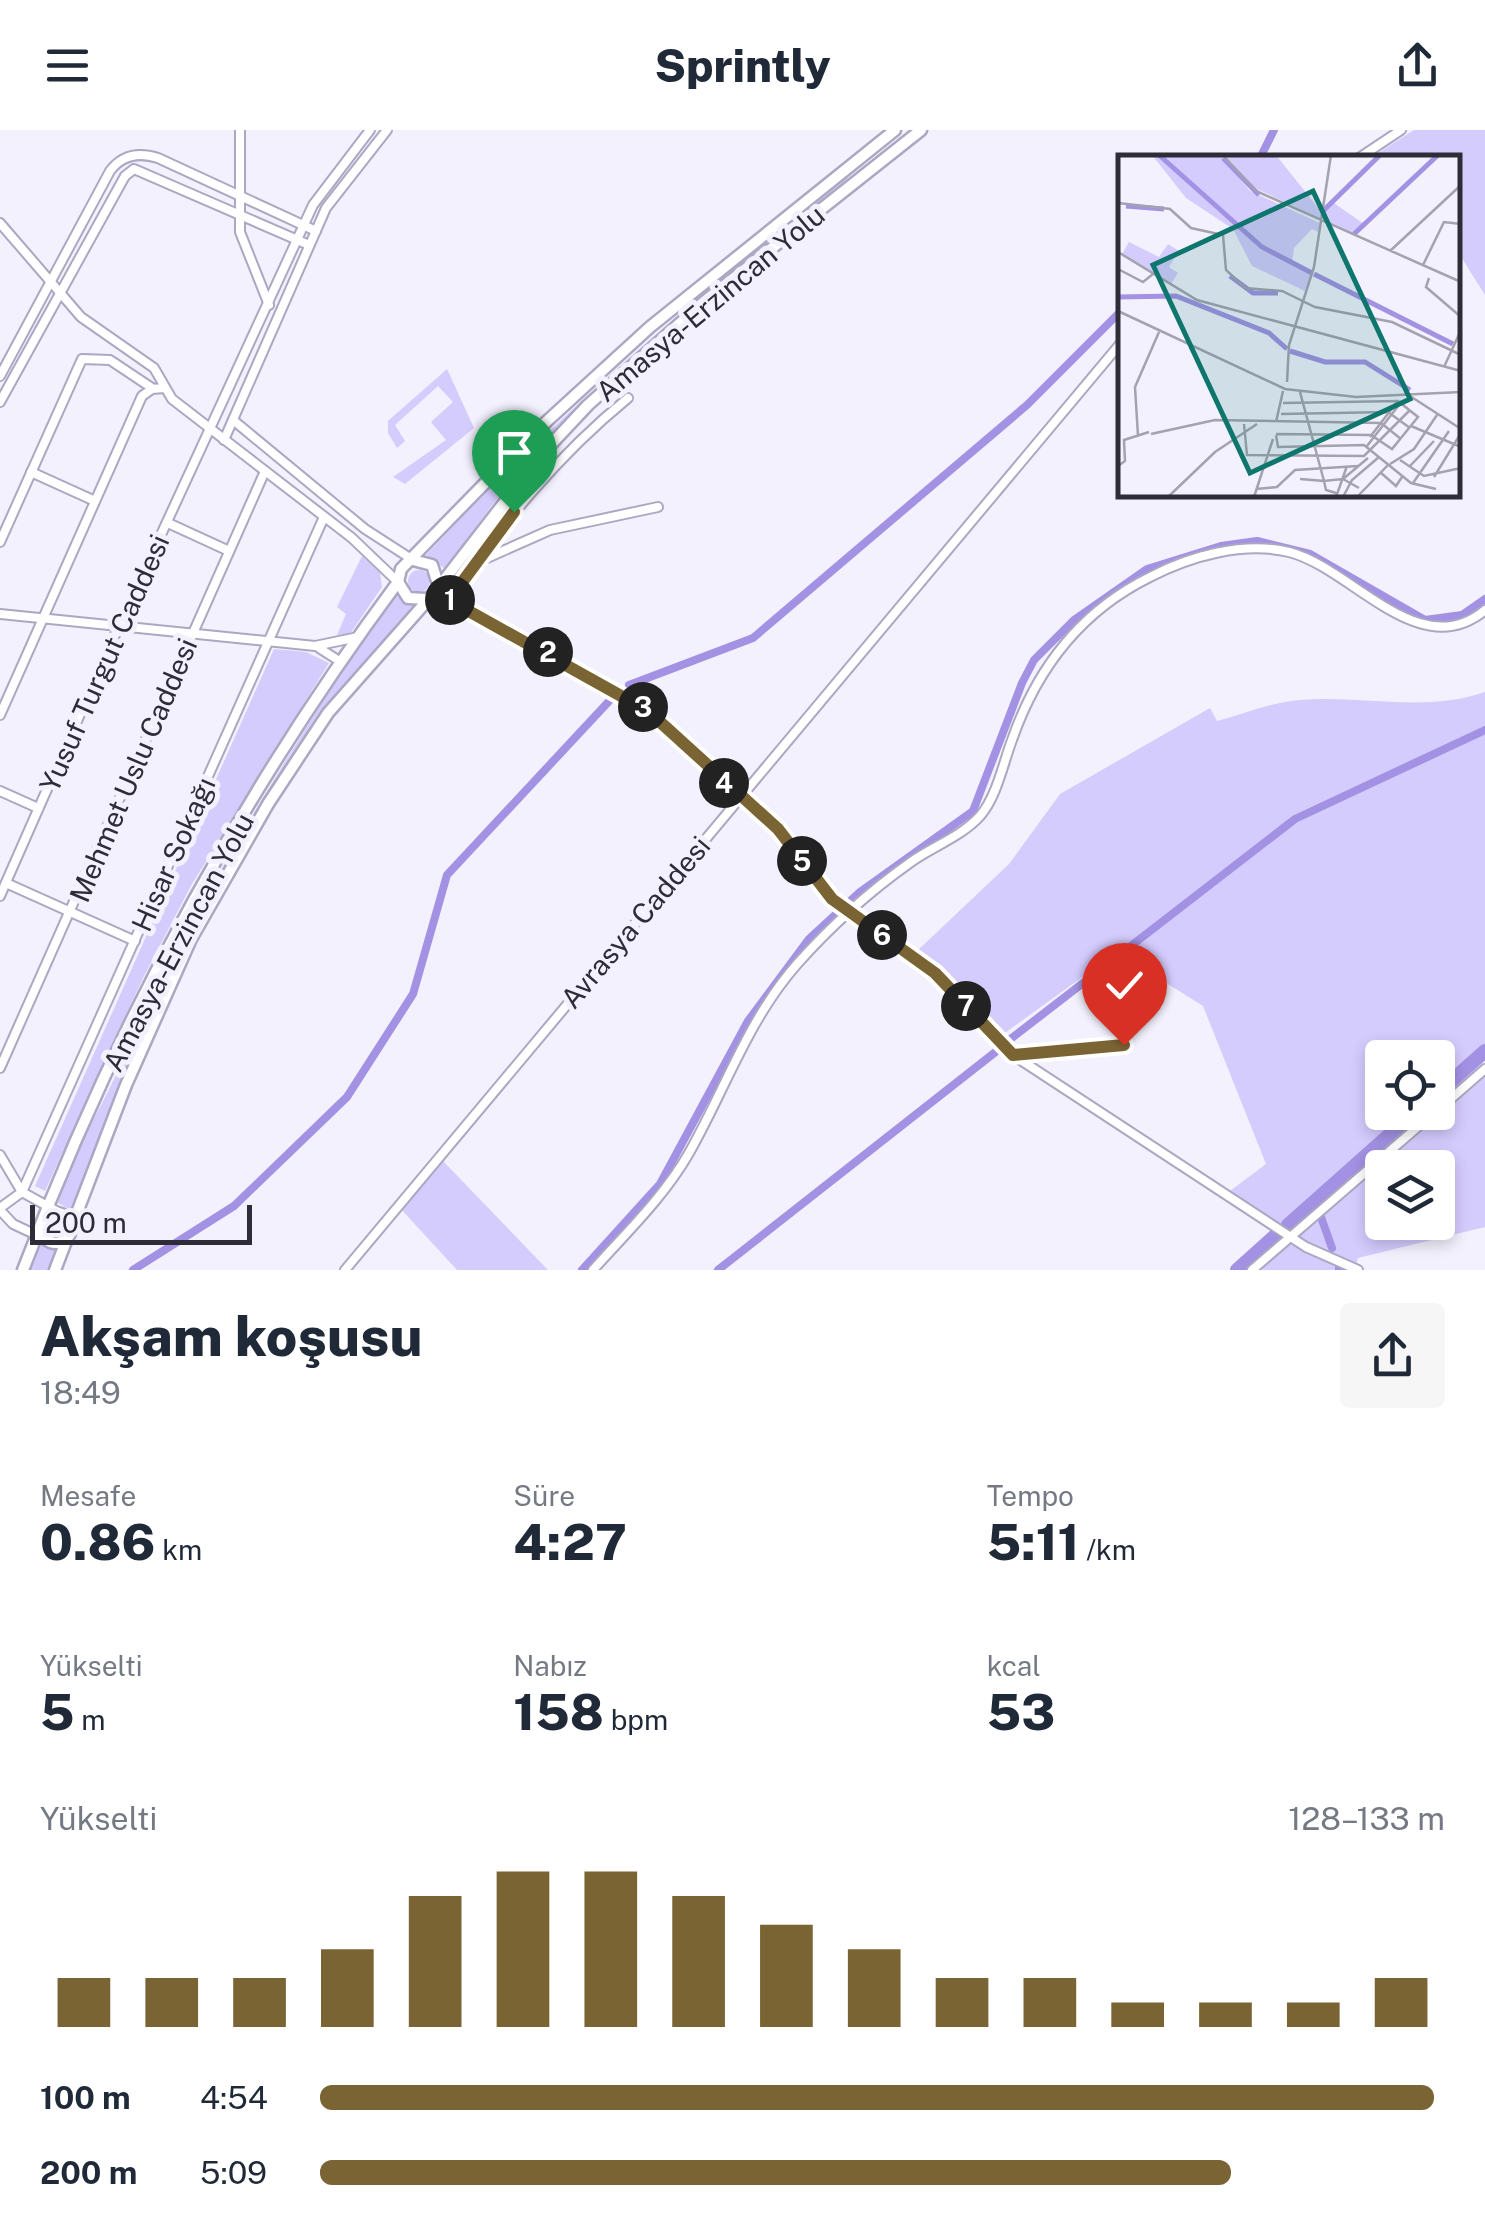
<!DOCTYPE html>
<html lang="tr">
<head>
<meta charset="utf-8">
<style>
  :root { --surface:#fff; --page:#f6f6f7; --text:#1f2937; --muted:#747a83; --accent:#7b6434 }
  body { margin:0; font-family:"Public Sans",sans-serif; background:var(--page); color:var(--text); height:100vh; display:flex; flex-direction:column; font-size:38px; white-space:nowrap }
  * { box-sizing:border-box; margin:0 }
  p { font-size:32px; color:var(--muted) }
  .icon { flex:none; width:55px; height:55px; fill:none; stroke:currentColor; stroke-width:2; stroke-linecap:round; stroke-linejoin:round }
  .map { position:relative; height:1140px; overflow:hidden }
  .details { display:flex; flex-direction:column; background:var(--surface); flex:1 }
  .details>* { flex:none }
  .fabs { position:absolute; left:1365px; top:910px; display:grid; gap:20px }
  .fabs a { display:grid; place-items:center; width:90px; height:90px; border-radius:10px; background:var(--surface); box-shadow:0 5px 15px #0003; font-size:50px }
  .scale { position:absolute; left:30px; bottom:25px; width:222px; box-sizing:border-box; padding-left:10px; border:5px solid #2e2c37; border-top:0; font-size:28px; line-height:35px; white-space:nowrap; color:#2e2c37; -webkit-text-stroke:8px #f3f1fd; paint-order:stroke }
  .pin { position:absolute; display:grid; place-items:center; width:85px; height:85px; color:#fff; margin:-102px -42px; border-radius:50% 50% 50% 0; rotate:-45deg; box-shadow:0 0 10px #0007 }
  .pin .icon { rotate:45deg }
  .km { position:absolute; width:50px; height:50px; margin:-25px; border-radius:50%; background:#222; color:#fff; font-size:28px; line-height:50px; text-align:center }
  .round { display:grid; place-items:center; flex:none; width:105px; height:105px; border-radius:10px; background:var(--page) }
  .head { display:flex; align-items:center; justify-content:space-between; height:170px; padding:0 40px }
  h1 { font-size:55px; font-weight:800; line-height:75px }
  .metrics { display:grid; grid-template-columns:repeat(3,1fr); gap:15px; height:170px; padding:10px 40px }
  .metrics div { display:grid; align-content:center }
  .metrics b { font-size:50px; font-weight:800 }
  .metrics small { font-size:28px; font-weight:400 }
  .metrics p { font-size:28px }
  .chart { height:280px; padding:20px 40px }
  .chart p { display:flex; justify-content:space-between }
  .chart svg { width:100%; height:180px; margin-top:10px; stroke:var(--accent); stroke-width:6 }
  ul { padding:0 40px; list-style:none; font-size:32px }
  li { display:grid; grid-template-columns:160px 120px 1fr; align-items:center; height:75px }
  li i { height:25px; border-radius:12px; background:var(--accent) }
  header { display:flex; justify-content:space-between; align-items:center; height:130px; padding:0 40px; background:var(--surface); font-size:45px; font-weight:800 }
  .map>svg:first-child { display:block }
  .green { fill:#d5ccfe; fill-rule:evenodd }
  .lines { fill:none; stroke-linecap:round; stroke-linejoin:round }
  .canal { stroke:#a391e3; stroke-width:8 }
  .river { stroke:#a391e3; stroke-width:14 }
  .minor-casing { stroke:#aca7c2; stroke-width:12 }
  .highway-casing { stroke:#aca7c2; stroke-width:15 }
  .minor { stroke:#fff; stroke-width:8 }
  .highway { stroke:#fff; stroke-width:10 }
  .route-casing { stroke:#fff; stroke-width:20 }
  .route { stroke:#7b6434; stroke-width:12 }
  .labels { text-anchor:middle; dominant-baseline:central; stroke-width:10; stroke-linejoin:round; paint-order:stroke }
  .street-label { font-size:28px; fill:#2e2c37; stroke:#f3f1fd }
  .inset-river { fill:none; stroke:#a391e3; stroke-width:5 }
  .inset-road { fill:none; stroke:#a4a2ae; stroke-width:2.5 }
  .view { fill:#0f766e; fill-opacity:0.15; stroke:#0f766e; stroke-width:5 }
  .inset-edge { fill:none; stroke:#2e2c37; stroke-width:5 }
</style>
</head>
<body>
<header><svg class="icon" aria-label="menu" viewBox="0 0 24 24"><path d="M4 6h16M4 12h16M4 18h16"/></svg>Sprintly<svg class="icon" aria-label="share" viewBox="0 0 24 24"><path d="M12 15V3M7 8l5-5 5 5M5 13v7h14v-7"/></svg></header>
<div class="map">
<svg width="1485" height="1140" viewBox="0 0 1485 1140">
  <rect width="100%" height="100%" fill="#f3f1fd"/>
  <!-- green -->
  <g class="green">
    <polygon points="1414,0 1485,0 1485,165 1458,122 1458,28 1372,27"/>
    <path d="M846,46L848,49C741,133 631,219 538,319C504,356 475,399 445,439L426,425C556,286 698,165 846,46Z"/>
    <polygon points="447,239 474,298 405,354 393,347 446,310 431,292 453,272 438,256 395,295 405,311 397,318 388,303 388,291"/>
    <polygon points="362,426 380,443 382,457 350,504 337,505 346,484 337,477"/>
    <circle cx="419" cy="451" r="11"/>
    <path d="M395,462L413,476C296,607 204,755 135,917C112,971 94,1027 73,1081L58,1073C67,1032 96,988 114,949C192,777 289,619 395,462Z"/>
    <polygon points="274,519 306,522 329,533 192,754 144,846 45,1061 35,1056"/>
    <path d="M1485,562V914L1438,956V928H1382V982L1407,983L1281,1094L1230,1061L1266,1034L1203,876L1117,822L1002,905L917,821L1009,734L1060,664L1210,578L1217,591C1243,584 1272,572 1300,570C1361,565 1425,583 1485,562Z"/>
    <path d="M1485,947V1097L1358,1128L1355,1140H1260ZM1382,1038H1438V1092H1382Z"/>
    <polygon points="441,1029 548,1140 457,1140 400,1078"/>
    <polygon points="40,1115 57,1121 48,1140 30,1140"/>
  </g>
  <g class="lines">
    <!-- canal -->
    <g class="canal">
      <polyline points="1260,28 1274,0"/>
      <polyline points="629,555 753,508 1027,275 1120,182"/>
      <polyline points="1008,911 1295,689 1485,600"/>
      <polyline points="1321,1087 1332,1118"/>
      <polyline points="1339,1137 1339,1140"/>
      <polyline points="133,1140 234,1076 347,967 413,864 447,745 612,568"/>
      <polyline points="582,1140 660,1054 748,891 809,809 860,762 973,681 1022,553 1034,530 1074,490 1147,439 1221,416 1257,411 1310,424 1425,490 1462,485 1485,469"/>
      <polyline points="718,1140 998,920"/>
    </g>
    <!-- river -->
    <g class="river">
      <polyline points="1438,963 1485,921"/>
      <polyline points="1288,1095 1415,982"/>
      <polyline points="1237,1140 1276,1105"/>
    </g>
    <!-- minor casing -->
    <g class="minor-casing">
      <g id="minor">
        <polyline points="240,0 240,102 269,175"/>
        <polyline points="1359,28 1401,0"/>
        <polyline points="0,93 81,187 154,238 172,269 352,408 398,452"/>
        <path d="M0,246L110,41C122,25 139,22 158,28L316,101"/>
        <polyline points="0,272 125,46 134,39 309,115"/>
        <polyline points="233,290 365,399 413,430"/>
        <polyline points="224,310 326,78 387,0"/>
        <polyline points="31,342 95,371"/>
        <polyline points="168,393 229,421"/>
        <polyline points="0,412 82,229 110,230 152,258"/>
        <polyline points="478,432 550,400 658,377"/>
        <polyline points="434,463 527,510 648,581 778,699 832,769 935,843 1013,925 1306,1117 1358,1140"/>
        <path d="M449,470C502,394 557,326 628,268"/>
        <polyline points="0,484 315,516 358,507"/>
        <polyline points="319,518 341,532"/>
        <polyline points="0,585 142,266 152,259 165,258"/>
        <polyline points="0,661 38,678"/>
        <polyline points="6,753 135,811"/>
        <polyline points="0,766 118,498 313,75 370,0"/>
        <polyline points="1014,925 1124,915"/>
        <polyline points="0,938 265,341"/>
        <polyline points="1438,980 1485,939"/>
        <polyline points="0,1025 22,1062 60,1083"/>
        <polyline points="0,1078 22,1062 324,387"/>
        <polyline points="0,1080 13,1094 47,1110"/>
        <polyline points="345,1140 1120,214"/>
        <path d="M593,1140C626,1103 664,1067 689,1023C725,960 748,889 798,833C831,796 870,761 911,732C932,717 962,706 980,686C997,666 1003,634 1012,610C1037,538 1081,481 1150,447C1190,426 1244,411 1289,422C1352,438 1419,535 1485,480"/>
        <polyline points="1252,1140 1435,982"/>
      </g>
    </g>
    <!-- highway casing -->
    <g class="highway-casing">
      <g id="highway">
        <polyline points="413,430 432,435 438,454"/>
        <polyline points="398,452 408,468 426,469"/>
        <circle cx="56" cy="1098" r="15"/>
        <path d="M23,1140C116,896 242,662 398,452L401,439L534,303L650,197L895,0"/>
        <polyline points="55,1140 126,955 191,809 268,674 328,583 434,463 542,324 588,275 704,172 921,0"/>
      </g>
    </g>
    <!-- minor -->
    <use href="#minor" class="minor"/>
    <!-- highway -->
    <use href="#highway" class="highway"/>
  </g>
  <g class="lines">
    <!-- route casing -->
    <g class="route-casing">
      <polyline id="route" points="514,382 449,470 648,581 778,699 832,769 935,843 1013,925 1124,915"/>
    </g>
    <!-- route -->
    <use href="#route" class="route"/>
  </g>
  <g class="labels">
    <!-- street labels -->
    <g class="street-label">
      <text transform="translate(710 173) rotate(-40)">Amasya-Erzincan Yolu</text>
      <text transform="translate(104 533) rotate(-66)">Yusuf Turgut Caddesi</text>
      <text transform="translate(133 640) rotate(-67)">Mehmet Uslu Caddesi</text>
      <text transform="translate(173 724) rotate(-66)">Hisar Sokağı</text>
      <text transform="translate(635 792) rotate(-50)">Avrasya Caddesi</text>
      <text transform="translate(178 812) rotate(-62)">Amasya-Erzincan Yolu</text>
    </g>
  </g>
  <!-- overview -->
  <g transform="translate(1118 25)">
    <rect width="342" height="342" fill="#f3f1fd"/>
    <path d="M34,0H102L132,36L202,68L200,77L194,74L176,93L174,108L193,119L187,136L134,111L115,74L68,43ZM107,0H158L201,54L213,46L246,69L237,80L137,33ZM11,87L41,102L50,89L61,96L51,112L60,118L53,129L4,99Z" fill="#d5ccfe"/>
    <path class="inset-river" d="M41,0L144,92L194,118M105,3L141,40M8,51L46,54M204,57L262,0M236,79L320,0M196,119L335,189M112,121L135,138H160M0,142L58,141L151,178L169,194M172,196L207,207H247L292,235"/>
    <path class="inset-road" d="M105,0L138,36L343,127M0,48L52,54L73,73L105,80L108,115L127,133L164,136L197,152L274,167L343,200M272,96L343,30M0,97L79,145L343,216M305,110L326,67L343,69M0,114L25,127L35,119M311,123L308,132L343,162M0,156L167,234L238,242L343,237M326,212L343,175M169,227L171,190L196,112L213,0M182,237L206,326L225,324L241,333M292,241L343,274M163,259L270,257L292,273M158,267L165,236M126,269L129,300L246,301L292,255M293,271L343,292M33,279L97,265L263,268L283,284M158,279L253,280L274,294L300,262L280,246L165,248M158,280L160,292L246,290L293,328L318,334M20,281L17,232L41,177M252,282L279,247M249,291L284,246M282,305L306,321L343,313M272,309L296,294L319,260M0,311L7,306L6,285L31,277M291,312L316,286M262,317L278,331L284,322M316,322L343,278M182,324L206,326L208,335L218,338M225,324L250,303M295,328L331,276M138,334L159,332L177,315L240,311M50,342L97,297L139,269M136,342L155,284M218,342L229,311M225,342L234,325L261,302M239,342L270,310"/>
    <path class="view" d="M195,36L292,244L132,318L35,110Z"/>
    <rect width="342" height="342" class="inset-edge"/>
  </g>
</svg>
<div class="fabs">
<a><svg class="icon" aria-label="locate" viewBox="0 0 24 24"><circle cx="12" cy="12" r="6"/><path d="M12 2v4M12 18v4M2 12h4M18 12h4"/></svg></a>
<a><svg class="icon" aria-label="layers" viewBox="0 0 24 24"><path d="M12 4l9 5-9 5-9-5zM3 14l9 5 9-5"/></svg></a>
</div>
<div class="scale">200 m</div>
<div class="pin" style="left:514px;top:382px;background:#1e9e55"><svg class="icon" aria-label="arrive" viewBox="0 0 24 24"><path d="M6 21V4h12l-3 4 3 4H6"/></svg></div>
<div class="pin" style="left:1124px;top:915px;background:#d93025"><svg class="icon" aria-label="check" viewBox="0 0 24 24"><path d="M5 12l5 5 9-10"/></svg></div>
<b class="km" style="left:450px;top:470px">1</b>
<b class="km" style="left:548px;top:522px">2</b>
<b class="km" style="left:643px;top:577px">3</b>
<b class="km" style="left:724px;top:653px">4</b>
<b class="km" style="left:802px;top:731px">5</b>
<b class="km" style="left:882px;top:805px">6</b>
<b class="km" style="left:966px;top:876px">7</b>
</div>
<section class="details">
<div class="head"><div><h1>Akşam koşusu</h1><p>18:49</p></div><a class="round"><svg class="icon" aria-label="share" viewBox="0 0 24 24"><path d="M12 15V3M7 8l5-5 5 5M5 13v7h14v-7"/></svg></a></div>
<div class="metrics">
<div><p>Mesafe</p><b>0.86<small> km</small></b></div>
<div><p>Süre</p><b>4:27</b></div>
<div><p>Tempo</p><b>5:11<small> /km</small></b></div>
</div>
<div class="metrics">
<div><p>Yükselti</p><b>5<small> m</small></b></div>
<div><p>Nabız</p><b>158<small> bpm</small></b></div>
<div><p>kcal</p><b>53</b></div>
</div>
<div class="chart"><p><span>Yükselti</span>128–133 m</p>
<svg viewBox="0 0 160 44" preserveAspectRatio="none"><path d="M5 44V32M15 44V32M25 44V32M35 44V25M45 44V12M55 44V6M65 44V6M75 44V12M85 44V19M95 44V25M105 44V32M115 44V32M125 44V38M135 44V38M145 44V38M155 44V32"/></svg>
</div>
<ul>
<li><b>100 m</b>4:54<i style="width:99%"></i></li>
<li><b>200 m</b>5:09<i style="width:81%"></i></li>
</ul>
</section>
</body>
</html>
